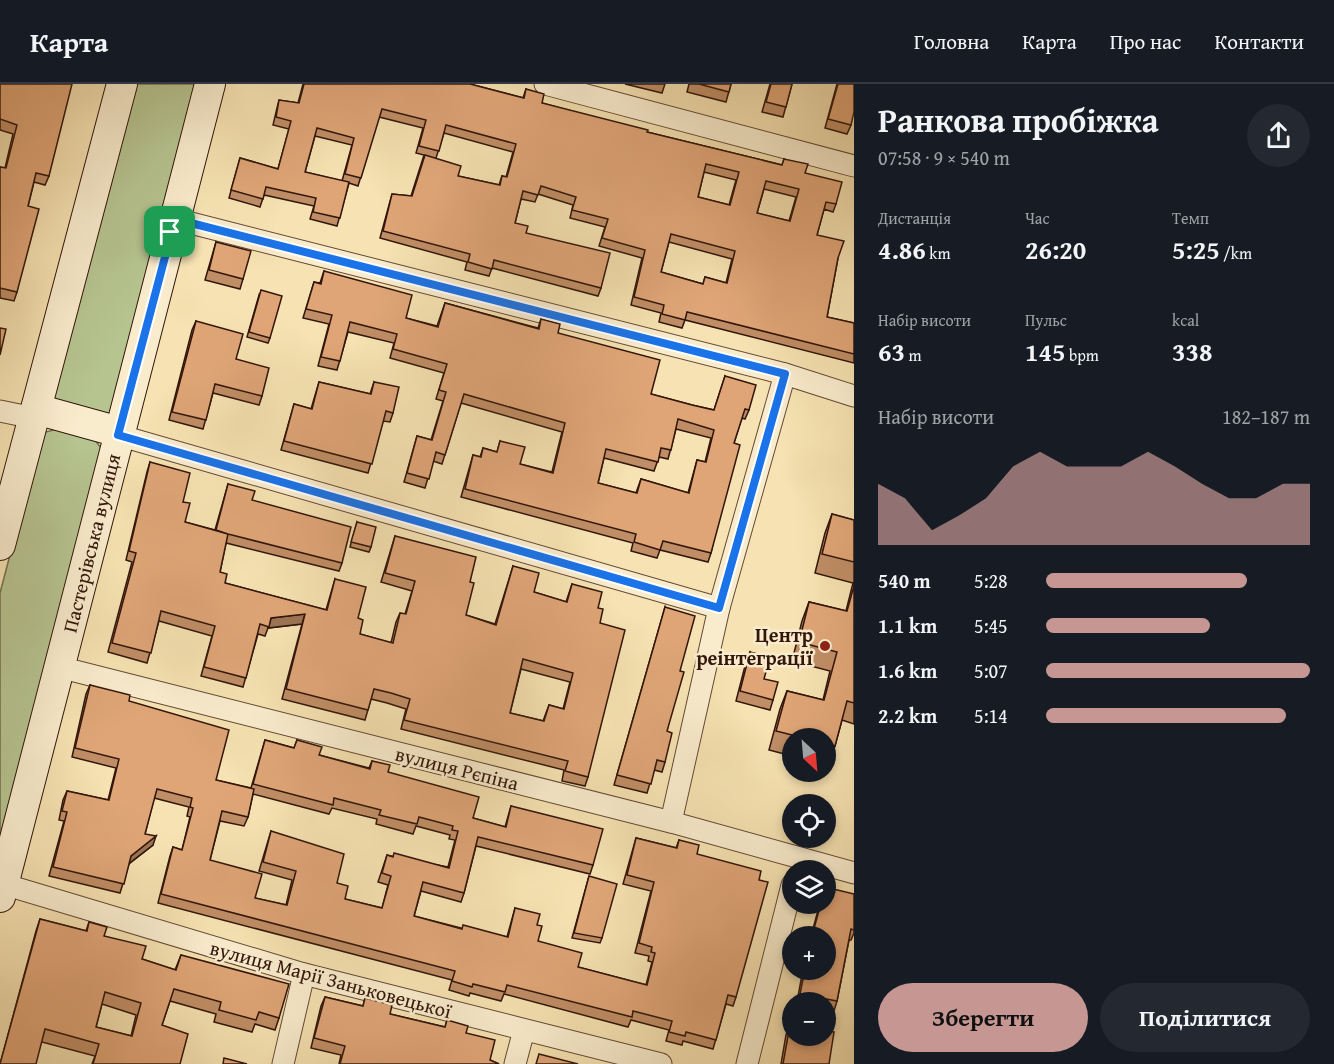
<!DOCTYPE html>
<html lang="uk">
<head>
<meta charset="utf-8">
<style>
  :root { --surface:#171b24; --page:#242831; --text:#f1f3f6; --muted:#9ea1a6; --line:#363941; --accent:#c59692 }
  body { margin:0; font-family:"Gentium Book Plus",serif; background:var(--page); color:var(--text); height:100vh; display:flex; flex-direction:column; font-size:22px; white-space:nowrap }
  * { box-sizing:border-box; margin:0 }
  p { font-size:20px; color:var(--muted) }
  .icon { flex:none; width:33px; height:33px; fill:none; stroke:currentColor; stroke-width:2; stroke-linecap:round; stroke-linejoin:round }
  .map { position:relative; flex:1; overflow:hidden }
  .sheet { display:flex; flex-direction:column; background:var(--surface); width:480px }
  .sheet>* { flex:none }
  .needle { width:39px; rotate:154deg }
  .fabs { position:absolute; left:782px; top:644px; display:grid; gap:12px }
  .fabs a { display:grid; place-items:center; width:54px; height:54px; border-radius:50%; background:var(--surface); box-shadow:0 3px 9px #0003; font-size:30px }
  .pin { position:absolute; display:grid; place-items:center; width:51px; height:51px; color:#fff; margin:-26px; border-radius:12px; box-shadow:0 3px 9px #0006 }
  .round { display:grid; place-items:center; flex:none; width:63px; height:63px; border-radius:32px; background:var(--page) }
  .summary { display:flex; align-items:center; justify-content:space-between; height:102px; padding:0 24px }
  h1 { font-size:33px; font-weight:800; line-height:45px }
  .stats { display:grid; grid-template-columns:repeat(3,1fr); gap:9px; height:102px; padding:6px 24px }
  .stats div { display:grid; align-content:center }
  .stats b { font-size:26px; font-weight:800 }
  .stats small { font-size:16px; font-weight:400 }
  .stats p { font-size:16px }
  .chart { height:168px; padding:12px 24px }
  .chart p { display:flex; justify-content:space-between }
  .chart svg { width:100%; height:108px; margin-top:6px; fill:var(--accent); opacity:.7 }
  .cta { display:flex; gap:12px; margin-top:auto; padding:12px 24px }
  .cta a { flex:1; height:69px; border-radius:36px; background:var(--accent); color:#111; font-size:24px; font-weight:800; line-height:69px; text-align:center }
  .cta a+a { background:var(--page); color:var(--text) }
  ul { padding:0 24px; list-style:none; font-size:20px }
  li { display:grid; grid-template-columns:96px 72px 1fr; align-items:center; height:45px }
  li i { height:15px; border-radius:8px; background:var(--accent) }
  header { display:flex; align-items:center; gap:36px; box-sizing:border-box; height:84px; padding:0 30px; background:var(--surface); border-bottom:2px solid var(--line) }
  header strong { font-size:28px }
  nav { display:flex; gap:33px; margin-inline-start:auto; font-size:21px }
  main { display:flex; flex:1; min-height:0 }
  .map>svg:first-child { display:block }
  .green { fill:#b6c490; stroke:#746d4e; stroke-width:1.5 }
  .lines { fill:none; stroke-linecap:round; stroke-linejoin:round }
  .minor-casing { stroke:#634935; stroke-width:23 }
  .secondary-casing { stroke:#32160b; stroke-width:32 }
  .minor { stroke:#f9eccd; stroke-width:21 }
  .secondary { stroke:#f9eccd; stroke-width:30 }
  .wall { fill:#c08e66; stroke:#32160b; stroke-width:1.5; fill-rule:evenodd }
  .shaded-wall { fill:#9c7453; stroke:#32160b; stroke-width:1.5 }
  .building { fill:#dfa577; stroke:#32160b; stroke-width:1.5; fill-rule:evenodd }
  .route-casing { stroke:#fff; stroke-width:12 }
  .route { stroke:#1a73e8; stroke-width:8 }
  .poi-dot { fill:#8f2418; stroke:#f9eccd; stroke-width:2 }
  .labels { text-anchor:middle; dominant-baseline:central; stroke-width:5; stroke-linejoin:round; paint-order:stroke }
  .street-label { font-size:20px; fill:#32160b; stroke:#f9eccd }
  .poi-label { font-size:20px; font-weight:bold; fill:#32160b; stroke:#f9eccd; text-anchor:end }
</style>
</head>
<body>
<header>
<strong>Карта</strong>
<nav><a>Головна</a><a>Карта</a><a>Про нас</a><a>Контакти</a></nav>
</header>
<main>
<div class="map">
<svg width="854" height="980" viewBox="0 0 854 980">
  <rect width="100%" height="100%" fill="#f6e2b2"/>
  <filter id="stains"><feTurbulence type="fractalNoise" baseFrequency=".00333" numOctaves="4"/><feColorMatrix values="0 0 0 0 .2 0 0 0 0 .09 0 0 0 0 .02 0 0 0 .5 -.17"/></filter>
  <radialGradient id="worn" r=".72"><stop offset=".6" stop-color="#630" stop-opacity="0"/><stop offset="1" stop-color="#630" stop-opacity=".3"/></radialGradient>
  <!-- green -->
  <g class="green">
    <polygon points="132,0 201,0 114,327 100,333 62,324 51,313"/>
    <polygon points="57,345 94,355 105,369 0,773 0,509 42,349"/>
  </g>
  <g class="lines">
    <!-- minor casing -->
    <g class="minor-casing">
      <g id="minor">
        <polyline points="545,0 854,82"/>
        <polyline points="175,135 785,290 854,312"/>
        <polyline points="0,327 34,334"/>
        <polyline points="118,351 719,524"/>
        <polyline points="59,583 671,738 854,789"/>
        <polyline points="671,738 719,524 785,290"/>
        <polyline points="3,800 304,890 661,980"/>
        <polyline points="283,980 304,890"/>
        <polyline points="515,980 524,946"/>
        <polyline points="747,980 792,801"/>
      </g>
    </g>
    <!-- secondary casing -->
    <g class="secondary-casing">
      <g id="secondary">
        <polyline points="36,325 119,348"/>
        <polyline points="0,461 122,0"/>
        <polyline points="0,813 210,0"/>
      </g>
    </g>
    <!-- minor -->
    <use href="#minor" class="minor"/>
    <!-- secondary -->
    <use href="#secondary" class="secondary"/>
  </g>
  <!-- wall -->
  <g class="wall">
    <polygon points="0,0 49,92 45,101 34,98 28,122 17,208 14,217 0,214 0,83 5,84 13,50 0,46"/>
    <path d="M303,0H470L523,14L526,5L542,19L647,48L782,81L784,75L805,89L836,120L833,128L824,125L817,151L838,174L827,233L854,239V279L685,236L682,244L659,238L661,229L631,221L642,174L599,162L605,143L570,134L573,121L538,110L535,118L521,115L515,139L526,149L601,204L598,212L492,184L489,192L465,186L467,178L380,154L392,110L411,112L424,71L416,69L423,44L379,33L358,102L349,99L337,142L310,135L314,122L264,111L260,123L229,114L240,74L278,85L289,45L273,41L277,24L279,16L298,19ZM444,49L513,68L506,93L502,92L499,101L458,92L436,74ZM315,52L352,61L342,97L305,88ZM704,88L736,96L729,121L698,113ZM764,105L796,113L789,137L757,129ZM669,158L732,175L726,199L705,193L703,200L661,188Z"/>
    <polygon points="625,0 665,0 662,9"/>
    <polygon points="689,0 731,0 726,18 687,8"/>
    <polygon points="770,0 792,0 783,33 762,28"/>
    <polygon points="837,0 854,0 851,41 847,50 825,44"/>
    <polygon points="216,158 243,195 240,205 205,196"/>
    <path d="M324,187L406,234L437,242L445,219L538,244L541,235L558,249L651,310L692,321L714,326L725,292L749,326L745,335L742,334L734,359L711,469L708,478L660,466L657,474L631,467L633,459L461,413L473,371L480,373L483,364L497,368L500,357L520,380L552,388L562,348L461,319L442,380L433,377L425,404L404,398L417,352L431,356L443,317L436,315L444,289L390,274L394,259L348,248L337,286L318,282L329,240L303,234L314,198L320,199ZM676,345L711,354L705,378L697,376L688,409L641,395L636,409L598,399L604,374L654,387L659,373L668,375Z"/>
    <polygon points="259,211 270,254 268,259 247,253"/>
    <polygon points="196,237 236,275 262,312 259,321 213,309 203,345 169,336 192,246"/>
    <polygon points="319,298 370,310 374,298 393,329 390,338 383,337 368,389 281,366 294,320 311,325"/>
    <path d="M150,378L183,418L185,438L215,446L228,400L252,416L342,479L339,487L226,459L220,488L225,499L326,526L335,495L358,534L360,550L391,559L396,538L400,529L405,530L412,507L381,498L395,452L470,498L466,531L495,540L513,482L534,508L566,518L572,500L598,524L600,539L588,693L585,702L562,697L564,686L401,645L406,625L387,619L371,615L365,636L282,615L302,540L268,544L265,552L258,550L243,603L201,592L212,552L159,537L147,579L108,568L132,478L126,476L147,388ZM521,585L570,598L563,625L549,621L543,637L510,629Z"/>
    <polygon points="832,430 854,436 854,640 842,636 835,662 828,681 825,680 825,654 792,654 792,672 769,666 780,625 787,607 823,616 830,587 792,577 802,537 809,518 846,527 853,499 815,489 825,449"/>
    <polygon points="357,438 371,463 369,468 350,463"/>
    <polygon points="665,523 680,587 667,647 665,678 662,688 654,686 647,709 614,701"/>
    <polygon points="750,568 764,595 773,616 770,626 736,617 746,578"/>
    <path d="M90,601L129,617L216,696L251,704L265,656L294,664L297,656L319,671L369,684L372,677L388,688L473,734L505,743L511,722L593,781L590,790L476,762L464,809L461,818L421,807L414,832L461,844L507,853L515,824L537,841L538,857L578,883L646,901L652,878L648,877L649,872L635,869L651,807L623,800L636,754L676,764L679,756L697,770L736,913L733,922L726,920L713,965L683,957L682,961L666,957L669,946L631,936L628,943L504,910L501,917L470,909L469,912L449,906L452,896L158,819L170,772L173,763L182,766L190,733L187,732L189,723L154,714L145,750L153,761L129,780L120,809L49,792L64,737L59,736L63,716L67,707L108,716L116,684L72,673L86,610ZM253,710L329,730L332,724L377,735L376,740L413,750L416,742L450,751L449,755L455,756L448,783L387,771L378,798L388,801L382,824L345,815L337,799L271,747L259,787L292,796L286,821L255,814L210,776L220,737L244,742L248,733Z"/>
    <polygon points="589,792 602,854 600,859 572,854"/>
    <polygon points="854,810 854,849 851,856 849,856 837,917 834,927 825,926 825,918 797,918 803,885 825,885 825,852 811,852 820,819 825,819"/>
    <path d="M40,835L86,847L89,838L104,852L142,875L175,886L181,871L279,934L275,946L255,940L252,948L214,938L216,930L170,917L162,941L180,980H92L95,972L42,958L0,980L36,847ZM102,920L136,931L131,952L96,943Z"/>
    <polygon points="325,913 363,922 365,914 390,930 445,943 447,936 466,949 490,976 499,980 339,980 341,971 311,964 321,922"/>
    <polygon points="790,941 829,980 781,980 786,951"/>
  </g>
  <!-- shaded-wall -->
  <g class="shaded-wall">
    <polygon points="305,530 302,540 268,544 271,534"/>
    <polygon points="156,752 153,761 127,781 131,772"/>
  </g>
  <!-- building -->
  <g class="building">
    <polygon points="0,0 72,0 49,92 36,89 28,122 39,125 17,208 0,204 0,83 6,84 17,41 0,35"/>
    <path d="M304,0H470L524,14L526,5L544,10L542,19L648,46L647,48L782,81L784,75L808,80L805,89L842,98L836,120L826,118L817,151L844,157L838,174L827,233L854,239V270L687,228L685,236L662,230L664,221L634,213L645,166L602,154L608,135L572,126L576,113L541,102L538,111L523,107L515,139L528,142L526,149L610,169L601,204L494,176L492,185L468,178L470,170L383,147L392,110L412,112L425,71L461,82L458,92L500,101L502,92L507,93L516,60L446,41L439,67L419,62L426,36L382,25L361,94L345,90L354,54L317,44L305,88L349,98L340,134L313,128L316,114L266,103L263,115L231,106L240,74L278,85L291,37L276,33L279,16L299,19ZM706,80L739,88L730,121L698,113ZM766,97L799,105L790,137L757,129ZM671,150L735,167L727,199L705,193L703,200L661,188Z"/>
    <polygon points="699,0 731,0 729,8"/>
    <polygon points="771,0 792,0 786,23 766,18"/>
    <polygon points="838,0 854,0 854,28 851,41 828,35"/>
    <polygon points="216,158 251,167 243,195 209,186"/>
    <path d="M324,187L412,211L406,234L438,243L445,219L539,245L541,235L560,240L558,249L660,276L651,310L692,321L714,326L725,292L756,301L749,326L745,325L734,359L740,361L711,469L663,457L660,466L634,458L636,450L465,405L473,371L481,373L483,364L497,368L500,357L525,363L520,380L553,389L565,339L464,310L445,371L436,368L429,395L407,389L417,352L432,356L446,308L439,306L447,280L393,265L397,250L350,238L340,277L321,273L332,231L306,225L314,198L321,200ZM678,335L714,346L706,378L697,376L689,409L641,395L637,409L598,399L606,365L658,378L661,364L671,366Z"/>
    <polygon points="261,206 282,212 270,254 249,248"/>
    <polygon points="196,237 243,250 236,275 269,284 262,312 215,300 206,336 172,328"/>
    <polygon points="0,244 6,245 0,271"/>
    <polygon points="319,298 371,310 374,298 399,303 393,329 386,327 372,380 284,357 294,320 312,325"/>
    <path d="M150,378L190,389L183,418L190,419L185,438L228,450L220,488L227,490L225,499L327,526L335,495L366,503L358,534L363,536L360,550L393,559L400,529L406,530L415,497L385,489L395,452L476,473L470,498L474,499L466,531L496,541L513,482L539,489L534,508L567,518L572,500L602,508L598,524L603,525L600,539L625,546L588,693L565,687L568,677L404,636L410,615L391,609L374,605L368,626L286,605L305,530L271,534L269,543L260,540L246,594L204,583L215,542L161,527L151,569L112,559L136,469L129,467ZM523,575L573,589L564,625L549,621L544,637L510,629Z"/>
    <polygon points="228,400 255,407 252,416 351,443 342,479 228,450 216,446"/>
    <polygon points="832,430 854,436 854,478 822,470"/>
    <polygon points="357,438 376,443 371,463 351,458"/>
    <polygon points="854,502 854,619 847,617 835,662 825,659 825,654 804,654 776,647 787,607 824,616 837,568 799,558 809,518 847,527"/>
    <polygon points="665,523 695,532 680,587 684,588 667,647 672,649 665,678 657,676 651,700 617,691"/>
    <polygon points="750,568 770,573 764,595 778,598 773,616 740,607"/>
    <polygon points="90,601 130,611 129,617 229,646 216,696 254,705 248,733 222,727 210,776 262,790 255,814 287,821 296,787 263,778 271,747 344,770 337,799 348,802 345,815 382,824 391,792 382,789 387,771 393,773 394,769 449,784 458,747 452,746 453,742 419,733 417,740 379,731 381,726 334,714 333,721 253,700 265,656 294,664 297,656 322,663 319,671 370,685 372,677 390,681 388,688 479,713 473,734 506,743 511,722 603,745 593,781 478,753 464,809 423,798 414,832 462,845 463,841 508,853 515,824 540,830 537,841 542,842 538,857 582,869 578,883 647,901 655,869 651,868 652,863 639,859 654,798 627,791 636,754 677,764 679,756 699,761 697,770 761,787 759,796 768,798 736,913 728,911 716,956 686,948 685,952 669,948 672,937 633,927 632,933 507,901 505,908 473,900 472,903 452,897 455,887 161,810 173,763 182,766 193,724 190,723 192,714 157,705 145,750 156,752 131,772 124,800 53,783 67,728 62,727 67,707 109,716 119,675 75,664"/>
    <polygon points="589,792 617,800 602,854 574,849"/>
    <polygon points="825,803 854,810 854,846 851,845 837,917 800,910 805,885 825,885 825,852 812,852 821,819 825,819"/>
    <path d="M40,835L87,847L89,838L107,843L104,852L146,862L142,875L176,886L181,871L289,900L279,934L259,928L256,936L219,926L221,918L174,905L162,941L188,950L180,980H93L99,960L45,945L36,980H0ZM105,908L141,919L132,952L96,943Z"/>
    <polygon points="325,913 363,922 365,914 392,921 390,930 445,943 447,936 468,942 466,949 495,956 490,976 499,980 340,980 345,962 314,954"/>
    <polygon points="790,941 792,941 792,951 825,951 825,947 834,948 829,980 783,980"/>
    <polygon points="539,970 578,980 536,980"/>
    <polygon points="224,974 247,980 223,980"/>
  </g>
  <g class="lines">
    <!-- route casing -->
    <g class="route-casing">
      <polygon id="route" points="175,135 785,290 719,524 118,351"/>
    </g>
    <!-- route -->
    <use href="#route" class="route"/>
  </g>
  <!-- markers -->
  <circle class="poi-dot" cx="825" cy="562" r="6"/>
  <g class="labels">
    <!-- street labels -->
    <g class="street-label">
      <text transform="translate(91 459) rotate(-76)">Пастерівська вулиця</text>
      <text transform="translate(457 684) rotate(14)">вулиця Рєпіна</text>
      <text transform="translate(331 895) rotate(15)">вулиця Марії Заньковецької</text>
    </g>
    <!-- poi labels -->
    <g class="poi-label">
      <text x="813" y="550">Центр<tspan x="813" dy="23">реінтеграції</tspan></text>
    </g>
  </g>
  <rect width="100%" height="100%" filter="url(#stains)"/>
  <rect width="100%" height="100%" fill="url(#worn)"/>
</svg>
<div class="fabs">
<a><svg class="needle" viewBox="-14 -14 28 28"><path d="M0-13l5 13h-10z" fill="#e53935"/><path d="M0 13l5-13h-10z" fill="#9ea1a6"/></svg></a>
<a><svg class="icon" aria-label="locate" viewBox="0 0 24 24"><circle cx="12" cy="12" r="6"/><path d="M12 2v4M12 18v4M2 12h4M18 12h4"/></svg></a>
<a><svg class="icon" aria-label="layers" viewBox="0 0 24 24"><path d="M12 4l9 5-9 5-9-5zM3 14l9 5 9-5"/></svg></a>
<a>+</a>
<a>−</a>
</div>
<div class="pin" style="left:170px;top:148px;background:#1e9e55"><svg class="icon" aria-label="arrive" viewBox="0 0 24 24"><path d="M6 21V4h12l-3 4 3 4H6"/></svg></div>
</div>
<section class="sheet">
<div class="summary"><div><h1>Ранкова пробіжка</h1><p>07:58 · 9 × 540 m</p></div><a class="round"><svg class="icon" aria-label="share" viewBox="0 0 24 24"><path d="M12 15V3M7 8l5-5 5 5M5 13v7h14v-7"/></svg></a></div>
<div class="stats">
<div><p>Дистанція</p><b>4.86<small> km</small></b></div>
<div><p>Час</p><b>26:20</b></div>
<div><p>Темп</p><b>5:25<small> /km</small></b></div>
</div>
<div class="stats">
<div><p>Набір висоти</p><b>63<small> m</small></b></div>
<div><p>Пульс</p><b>145<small> bpm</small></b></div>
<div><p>kcal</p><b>338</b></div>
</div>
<div class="chart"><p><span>Набір висоти</span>182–187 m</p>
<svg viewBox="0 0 160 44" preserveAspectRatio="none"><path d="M0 44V19L10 25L20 38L30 32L40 25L50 12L60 6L70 12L80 12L90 12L100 6L110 12L120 19L130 25L140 25L150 19L160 19V44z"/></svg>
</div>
<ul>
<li><b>540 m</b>5:28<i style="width:76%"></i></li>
<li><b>1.1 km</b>5:45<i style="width:62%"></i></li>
<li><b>1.6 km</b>5:07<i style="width:100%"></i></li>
<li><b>2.2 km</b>5:14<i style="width:91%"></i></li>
</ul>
<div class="cta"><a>Зберегти</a><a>Поділитися</a></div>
</section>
</main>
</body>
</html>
